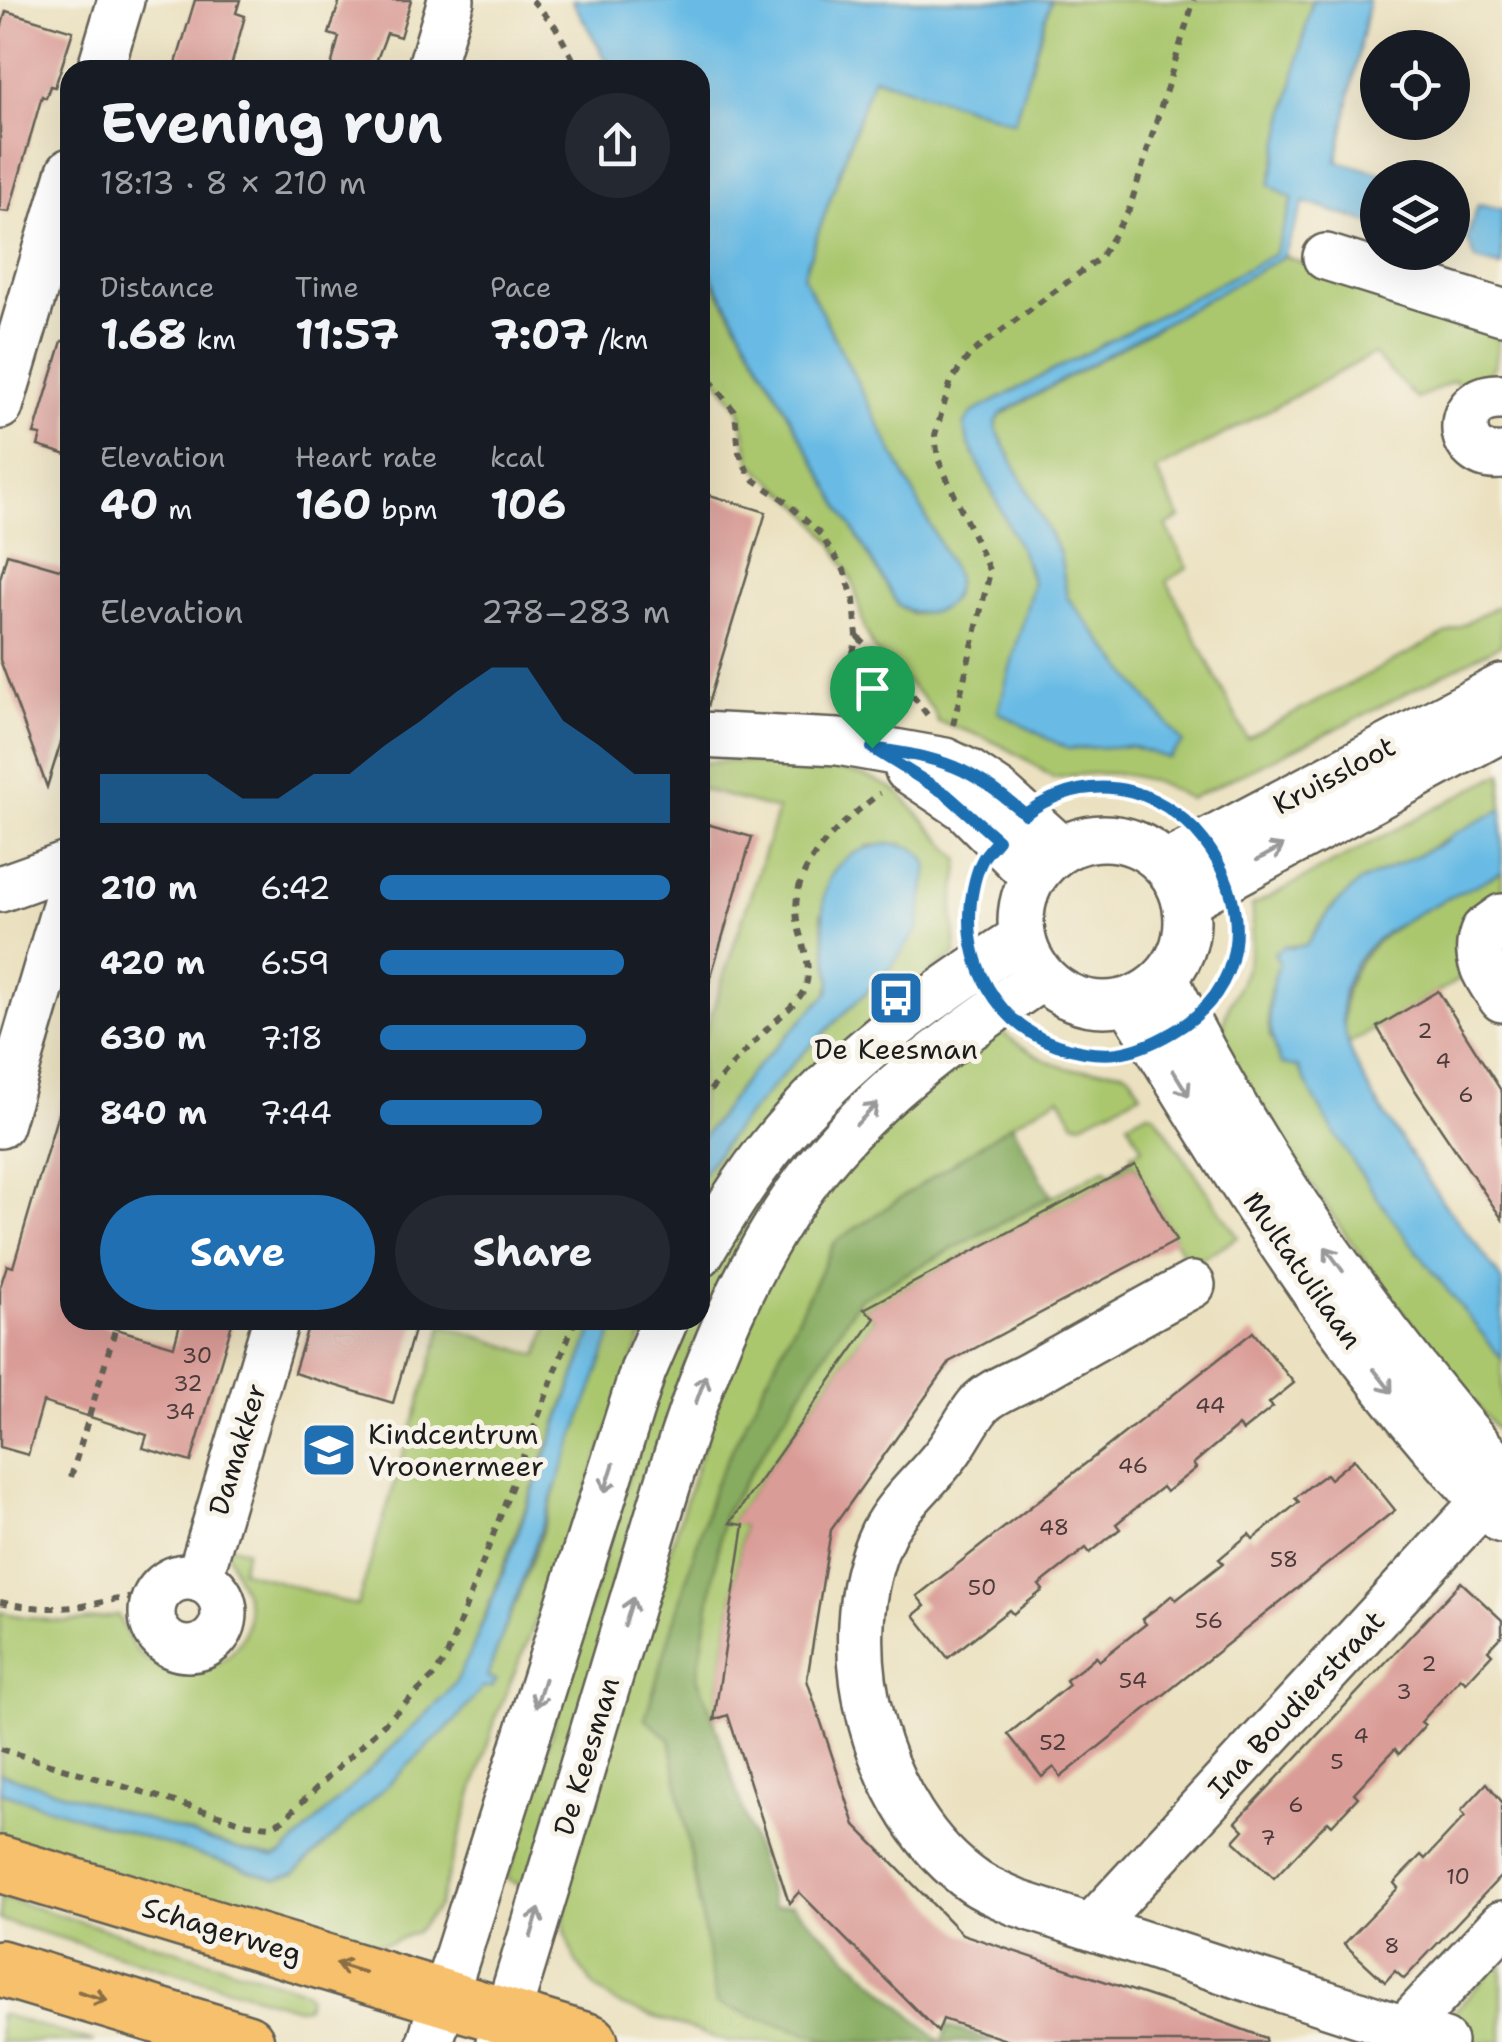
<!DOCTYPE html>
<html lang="en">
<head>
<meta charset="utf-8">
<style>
  :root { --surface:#171b24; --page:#242831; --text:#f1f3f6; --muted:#9ea1a6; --accent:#1f6fb2 }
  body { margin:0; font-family:"Shantell Sans",sans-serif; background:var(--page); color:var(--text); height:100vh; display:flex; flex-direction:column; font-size:38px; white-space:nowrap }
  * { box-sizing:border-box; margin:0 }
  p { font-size:32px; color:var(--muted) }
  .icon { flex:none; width:55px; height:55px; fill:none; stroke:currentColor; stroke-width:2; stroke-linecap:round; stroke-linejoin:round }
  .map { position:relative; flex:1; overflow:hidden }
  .panel { position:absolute; left:60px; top:60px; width:650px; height:1270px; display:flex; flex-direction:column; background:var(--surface); border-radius:30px; box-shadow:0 10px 40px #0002 }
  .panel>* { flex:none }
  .controls { position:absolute; left:1360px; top:30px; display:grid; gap:20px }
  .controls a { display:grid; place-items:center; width:110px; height:110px; border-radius:50%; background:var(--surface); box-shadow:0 10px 40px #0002; font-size:50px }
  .pin { position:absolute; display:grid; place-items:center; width:85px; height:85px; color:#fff; margin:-102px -42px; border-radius:50% 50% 50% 0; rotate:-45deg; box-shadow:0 0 10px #0007 }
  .pin .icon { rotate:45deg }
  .round { display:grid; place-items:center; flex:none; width:105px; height:105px; border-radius:52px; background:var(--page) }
  .summary { display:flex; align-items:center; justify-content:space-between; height:170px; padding:0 40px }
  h1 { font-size:55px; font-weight:700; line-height:75px }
  .metrics { display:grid; grid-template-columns:repeat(3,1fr); gap:15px; height:170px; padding:10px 40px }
  .metrics div { display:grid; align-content:center }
  .metrics b { font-size:42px; font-weight:700 }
  .metrics small { font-size:28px; font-weight:400 }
  .metrics p { font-size:28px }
  .chart { height:280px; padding:20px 40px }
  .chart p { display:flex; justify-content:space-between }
  .chart svg { width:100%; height:180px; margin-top:10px; fill:var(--accent); opacity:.7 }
  .action { display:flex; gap:20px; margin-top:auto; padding:20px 40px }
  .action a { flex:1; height:115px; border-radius:60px; background:var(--accent); color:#fff; font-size:40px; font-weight:700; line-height:115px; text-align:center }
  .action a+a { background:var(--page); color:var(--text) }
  ul { padding:0 40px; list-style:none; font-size:32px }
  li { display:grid; grid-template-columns:160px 120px 1fr; align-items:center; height:75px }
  li i { height:25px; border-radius:12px; background:var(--accent) }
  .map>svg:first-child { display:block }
  .green { fill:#aac76e; stroke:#637245; stroke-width:2.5 }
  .forest { fill:#87ac61; stroke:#52643e; stroke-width:2.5 }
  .water { fill:#69bbe5; stroke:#426c80; stroke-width:2.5 }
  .building { fill:#da9c97 }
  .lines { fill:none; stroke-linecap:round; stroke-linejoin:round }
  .minor-casing { stroke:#646155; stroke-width:50 }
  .major-casing { stroke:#646155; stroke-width:60 }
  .path { stroke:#646155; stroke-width:6; stroke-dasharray:8 8; stroke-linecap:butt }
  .minor { stroke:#fff; stroke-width:45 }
  .major { stroke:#f7c06c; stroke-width:55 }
  .oneway { stroke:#999 }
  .oneway2 { stroke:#8a6e44 }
  .route-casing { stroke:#fff; stroke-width:20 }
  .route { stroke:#1f6fb2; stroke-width:12 }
  .labels { text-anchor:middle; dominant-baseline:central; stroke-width:10; stroke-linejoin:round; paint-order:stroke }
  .number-label { font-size:22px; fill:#4c3c3b }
  .street-label { font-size:28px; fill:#1c1c1c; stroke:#f7f3e8 }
  .poi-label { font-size:28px; fill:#1c1c1c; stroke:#f7f3e8 }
</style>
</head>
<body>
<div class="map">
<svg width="1502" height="2042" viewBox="0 0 1502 2042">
  <rect width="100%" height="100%" fill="#f7f3e8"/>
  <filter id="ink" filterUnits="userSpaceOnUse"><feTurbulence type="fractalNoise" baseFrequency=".01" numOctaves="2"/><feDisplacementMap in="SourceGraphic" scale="20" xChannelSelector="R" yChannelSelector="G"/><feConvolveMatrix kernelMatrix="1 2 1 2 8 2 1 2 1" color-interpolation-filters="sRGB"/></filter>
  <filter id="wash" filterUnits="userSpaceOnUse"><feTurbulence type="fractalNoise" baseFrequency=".0048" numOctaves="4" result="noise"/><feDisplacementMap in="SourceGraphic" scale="40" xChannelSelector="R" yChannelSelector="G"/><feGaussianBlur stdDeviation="2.25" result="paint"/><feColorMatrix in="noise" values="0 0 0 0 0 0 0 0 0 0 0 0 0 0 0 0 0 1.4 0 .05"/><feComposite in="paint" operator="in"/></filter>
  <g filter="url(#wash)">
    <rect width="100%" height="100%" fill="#ebe1c0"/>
    <!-- green -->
    <g class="green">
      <path d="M1051,0H1312L1270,185L1293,199L1275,254L972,413L1033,584L1028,608L1108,746H1130L1168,758L1182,743L1067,597L1060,554L997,431L996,423L1001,415L1284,256L1482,325L1496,332C1502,364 1490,380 1464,396L1455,380L1417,399L1373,354L1156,471L1180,518L1166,526L1188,568L1167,581L1247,738L1502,604V644L1352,721L1189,799C1141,770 1107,770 1053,778C1014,749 984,735 938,722L933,710L922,697L874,649L864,627L854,585L835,547L807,511L751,463L740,410L700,355L703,291L714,283L898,605L912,614L931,612L956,576L803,276L873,77L1014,122Z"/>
      <path d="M731,761C785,765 855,761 900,794L960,860L953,909L956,954L935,969L700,1220V1177L736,1128L795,1061L889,970L902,950L903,844L867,846L821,914L831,982L826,998L749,1075L700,1141V1049L778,810L700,789V763Z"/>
      <path d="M1502,773V809L1355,889L1333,906L1306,945L1291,946C1270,975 1265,1002 1270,1037L1298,1066L1332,1128L1408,1238L1502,1359V1436C1417,1334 1337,1231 1269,1117C1255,1093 1230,1064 1224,1038C1219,1012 1240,990 1247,966C1253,947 1253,926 1252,906Z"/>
      <path d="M1502,872V901L1470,973L1347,1045C1322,940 1427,911 1502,872Z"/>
      <polygon points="956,999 965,1016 787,1193 526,1887 507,1880 643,1428 687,1320 700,1320 700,1292 730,1230 802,1128"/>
      <path d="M1001,1032C1023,1047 1045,1064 1072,1069C1085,1071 1119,1067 1128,1073C1133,1077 1137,1087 1141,1093L1082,1123L1074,1122L1060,1097L1012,1124L835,1242L714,1486L670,1739L717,2004L834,2042H727L619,2005L598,1990L576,1962L565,1931L563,1903L593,1791L756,1281L894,1101Z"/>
      <polygon points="1148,1112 1154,1113 1238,1237 1189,1266 1135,1165 865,1309 875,1318 731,1522 744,1525 714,1720 697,1677 724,1514 859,1299 1106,1168 1109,1173 1133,1159 1131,1154 1142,1148 1128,1122"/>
      <path d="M550,1320H596L473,1647L457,1680L443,1698L283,1854L274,1857L244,1851L0,1773V1612C48,1622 70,1625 118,1615C125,1630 132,1650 147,1660C186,1686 243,1666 248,1617C250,1590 229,1571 226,1544L246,1550L241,1570L357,1606L443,1325L538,1356Z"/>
      <polygon points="617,1320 648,1320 564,1555 497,1714 438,1907 416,1932 389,1943 352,1947 0,1841 0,1792 295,1873 455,1721 483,1686 538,1544 579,1418"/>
      <polygon points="0,1897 305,1990 309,1996 306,2007 297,2008 0,1920"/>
      <polygon points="1502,1960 1502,2042 1472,2042 1437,2030"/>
      <polygon points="0,2014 94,2042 0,2042"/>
    </g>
    <!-- forest -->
    <g class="forest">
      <polygon points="1012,1124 1051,1196 859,1299 724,1514 697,1677 714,1720 774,1907 792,1905 941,2042 834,2042 717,2004 670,1739 645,1719 714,1486 835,1242"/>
      <polygon points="947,2026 995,2042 942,2042"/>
    </g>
    <!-- water -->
    <g class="water">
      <path d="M572,0H1051L1014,122L873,77L803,276L956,576C959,611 925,622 898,605L840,507L700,255V70H612Z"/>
      <polygon points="1312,0 1369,0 1337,161 1395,177 1378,178 1377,225 1304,202 1284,256 1001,414 996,423 997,431 1060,554 1067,597 1183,743 1168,758 1130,746 1068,749 998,712 1033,584 1027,564 968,442 964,425 972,413 1275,254 1293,199 1270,185"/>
      <polygon points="1478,205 1502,209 1502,267 1476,260 1467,238"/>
      <path d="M1502,809V872C1466,891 1412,912 1380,937C1311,992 1350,1061 1388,1120C1406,1148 1424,1175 1443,1202C1454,1217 1498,1269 1502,1283C1502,1297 1502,1342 1502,1359C1429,1267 1350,1173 1298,1067L1281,1064C1266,1027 1265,1001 1279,963L1274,952L1287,945L1289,948L1306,945L1334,906L1358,883L1447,841L1452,835Z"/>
      <path d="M887,844C907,845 922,846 928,867L918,930L889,970L795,1061L736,1128L700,1177V1141L749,1075L829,992L831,981C822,921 805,854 887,844Z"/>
      <polygon points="596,1320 617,1320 487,1677 496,1680 492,1687 483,1687 455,1721 295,1873 276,1879 0,1792 0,1773 244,1851 274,1857 283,1854 443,1698 457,1680 473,1647 502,1576"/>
    </g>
    <g id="blocks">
      <!-- building -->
      <g class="building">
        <polygon points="195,0 240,0 236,13 245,16 230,70 174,70"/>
        <polygon points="340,0 411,0 400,37 387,33 373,70 330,70 339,37 329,34"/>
        <polygon points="6,11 73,31 55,87 50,86 46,98 42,96 9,212 0,211 0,32"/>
        <polygon points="62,341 70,342 70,456 38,446 41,435 34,434"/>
        <polygon points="700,492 766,512 707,707 700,706"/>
        <polygon points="7,554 70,572 70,713 47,787 0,660 0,579"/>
        <polygon points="700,822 752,837 708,986 700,984"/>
        <polygon points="1438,991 1502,1092 1502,1219 1409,1081 1377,1027"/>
        <polygon points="62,1100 70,1101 70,1320 86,1320 174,1346 181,1320 233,1320 191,1462 143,1448 147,1435 43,1402 28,1455 0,1447 0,1287 7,1265 13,1267"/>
        <polygon points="1135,1165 1176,1241 951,1361 831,1530 807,1680 855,1825 962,1934 1167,2002 1266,2038 1266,2042 1012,2042 943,2019 938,2032 799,1892 789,1903 728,1715 714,1720 744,1525 730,1523 875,1318 864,1309"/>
        <polygon points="310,1320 417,1320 393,1403 294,1373"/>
        <polygon points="1253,1332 1294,1383 1269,1403 1273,1407 1243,1431 1238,1426 1193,1464 1196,1468 1166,1492 1162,1487 1116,1524 1120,1529 1106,1540 1090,1553 1086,1548 1039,1585 1043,1590 1013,1614 1009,1610 948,1658 914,1615 925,1606 917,1596"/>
        <polygon points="1354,1459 1395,1510 1061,1777 1054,1767 1042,1777 1008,1734 1069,1685 1066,1680 1082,1668 1096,1656 1099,1661 1146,1624 1142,1619 1158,1607 1172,1595 1176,1600 1223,1563 1219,1559 1249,1534 1253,1539 1299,1502 1295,1498 1311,1485 1326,1474 1330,1479"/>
        <polygon points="1461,1582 1502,1620 1502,1635 1488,1650 1492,1654 1466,1682 1461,1678 1421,1722 1425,1725 1399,1754 1395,1749 1354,1793 1358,1797 1332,1825 1328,1821 1274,1878 1234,1841 1244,1830 1236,1822"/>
        <polygon points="1487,1783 1502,1802 1502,1875 1404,1979 1395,1971 1385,1982 1344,1944 1398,1888 1394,1883 1421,1855 1425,1859 1465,1816 1461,1811"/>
      </g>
    </g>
  </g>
  <g filter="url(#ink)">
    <use href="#blocks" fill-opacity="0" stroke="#646155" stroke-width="2.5"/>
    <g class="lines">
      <!-- minor casing -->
      <g class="minor-casing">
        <g id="minor">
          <polyline points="100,70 121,0"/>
          <polyline points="430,70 451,0"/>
          <polyline points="1326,257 1502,312"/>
          <path d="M1502,397C1452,394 1453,461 1502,456"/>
          <polyline points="0,406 70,171"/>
          <polyline points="700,735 838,742 945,761 968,772 998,792 1061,849"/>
          <polyline points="908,770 965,808 1033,876"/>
          <circle cx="1104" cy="921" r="83"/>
          <polyline points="1166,864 1502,687"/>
          <polyline points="0,889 70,864"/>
          <polyline points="1185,901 1502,729"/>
          <path d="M1502,917L1484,930C1472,958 1487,977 1502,999"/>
          <path d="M1165,978C1253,1156 1370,1323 1502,1473"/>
          <path d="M1129,1001C1240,1181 1351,1369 1502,1520"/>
          <polyline points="0,1125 70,889"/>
          <path d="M700,1254C728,1207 756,1162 793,1121C858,1048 939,991 1021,938"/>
          <path d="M1192,1285C1138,1314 1085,1344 1032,1374C1016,1383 991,1391 979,1405C968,1418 960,1435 950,1449C930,1478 899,1501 883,1533C830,1643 875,1814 976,1883C988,1891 1004,1897 1017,1903L1444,2042"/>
          <circle cx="188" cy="1613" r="36"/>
          <polyline points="199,1579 276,1320"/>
          <polyline points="1092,1926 1502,1482"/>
          <polyline points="1404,2029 1502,1924"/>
          <polyline points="430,2042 643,1371 665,1320"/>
          <path d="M499,2042C544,1897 587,1751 631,1606C674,1465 712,1315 798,1193C861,1103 952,1038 1041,978"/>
        </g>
      </g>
      <!-- major casing -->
      <g class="major-casing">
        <g id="major">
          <polyline points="0,1864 590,2042"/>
          <polyline points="0,1968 246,2042"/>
        </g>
      </g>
      <!-- path -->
      <g class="path">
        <polyline points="532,0 555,26 579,70"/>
        <polyline points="700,367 735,412 739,452 750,477 784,500 819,533 844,570 854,600 857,636 844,691 844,705"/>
        <polyline points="858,637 913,696 929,717"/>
        <polyline points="953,725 990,572 938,459 935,435 951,381 970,354 1100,258 1129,210 1194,0"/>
        <polyline points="62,758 70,731"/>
        <circle cx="1102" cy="921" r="133"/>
        <path d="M700,1103C721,1076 743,1053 767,1029C779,1017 796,1005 804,990C813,972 804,948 799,930C783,869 838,826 880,793"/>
        <polyline points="71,1477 118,1320"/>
        <path d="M0,1602C27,1608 54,1610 82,1606C107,1602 128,1594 154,1599"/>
        <polyline points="0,1749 248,1824 271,1826 283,1820 434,1676 447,1656 575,1320"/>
      </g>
      <!-- minor -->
      <use href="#minor" class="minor"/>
      <!-- major -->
      <use href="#major" class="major"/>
    </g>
    <!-- one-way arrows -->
    <defs><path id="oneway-shaft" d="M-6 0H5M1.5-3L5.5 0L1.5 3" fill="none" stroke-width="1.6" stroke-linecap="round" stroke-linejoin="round" transform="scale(2.5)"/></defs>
    <g class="oneway">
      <use href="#oneway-shaft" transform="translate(1270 853) rotate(-29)"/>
      <use href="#oneway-shaft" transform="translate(1181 1083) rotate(58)"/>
      <use href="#oneway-shaft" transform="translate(867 1114) rotate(-45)"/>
      <use href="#oneway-shaft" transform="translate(1334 1259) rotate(-126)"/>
      <use href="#oneway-shaft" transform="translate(1383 1381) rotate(52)"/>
      <use href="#oneway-shaft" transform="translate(701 1389) rotate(-70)"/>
      <use href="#oneway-shaft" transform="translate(609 1478) rotate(108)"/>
      <use href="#oneway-shaft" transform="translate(629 1612) rotate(-73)"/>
      <use href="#oneway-shaft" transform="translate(540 1693) rotate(108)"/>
      <use href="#oneway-shaft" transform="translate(535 1923) rotate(-73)"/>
    </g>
    <g class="oneway2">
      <use href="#oneway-shaft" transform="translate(350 1968) rotate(-163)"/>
      <use href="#oneway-shaft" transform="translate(93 1996) rotate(17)"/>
    </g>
  </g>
  <g class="lines" filter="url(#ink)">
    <!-- route casing -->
    <g class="route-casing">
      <path id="route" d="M872,748C945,759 967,765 1025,814C1172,709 1325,945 1173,1032C1132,1056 1103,1060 1057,1045C996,1024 964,963 971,901C973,887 976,870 984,857C988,851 993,846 998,840L946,794Z"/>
    </g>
    <!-- route -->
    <use href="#route" class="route"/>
  </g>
  <!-- icons -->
  <defs>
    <g id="bus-square" transform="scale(2.875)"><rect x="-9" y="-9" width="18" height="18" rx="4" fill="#1f6fb2" stroke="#f7f3e8"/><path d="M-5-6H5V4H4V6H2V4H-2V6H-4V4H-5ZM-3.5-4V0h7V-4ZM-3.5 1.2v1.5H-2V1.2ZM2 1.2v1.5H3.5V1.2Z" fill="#fff"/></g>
    <g id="school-square" transform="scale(2.875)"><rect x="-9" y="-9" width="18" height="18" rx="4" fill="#1f6fb2" stroke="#f7f3e8"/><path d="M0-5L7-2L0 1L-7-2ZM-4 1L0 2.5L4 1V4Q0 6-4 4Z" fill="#fff"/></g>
  </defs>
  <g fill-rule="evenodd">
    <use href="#bus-square" x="896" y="998"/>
    <use href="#school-square" x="329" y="1450"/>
  </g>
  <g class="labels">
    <!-- number labels -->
    <g class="number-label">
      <text x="1425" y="1030">2</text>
      <text x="1443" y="1060">4</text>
      <text x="1466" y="1094">6</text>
      <text x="197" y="1355">30</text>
      <text x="188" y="1383">32</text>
      <text x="1210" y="1405">44</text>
      <text x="180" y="1411">34</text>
      <text x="1133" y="1465">46</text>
      <text x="1054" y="1527">48</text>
      <text x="1284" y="1559">58</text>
      <text x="982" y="1587">50</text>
      <text x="1209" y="1620">56</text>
      <text x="1429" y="1663">2</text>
      <text x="1133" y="1680">54</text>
      <text x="1404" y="1691">3</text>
      <text x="1361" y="1735">4</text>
      <text x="1053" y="1742">52</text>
      <text x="1337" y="1761">5</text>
      <text x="1296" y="1804">6</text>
      <text x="1268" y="1837">7</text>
      <text x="1458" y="1876">10</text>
      <text x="1392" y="1945">8</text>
    </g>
    <!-- street labels -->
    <g class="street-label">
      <text transform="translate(1334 775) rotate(-28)">Kruissloot</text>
      <text transform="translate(1303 1270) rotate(55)">Multatulilaan</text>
      <text transform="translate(237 1449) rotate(-73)">Damakker</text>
      <text transform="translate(1296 1704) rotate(-47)">Ina Boudierstraat</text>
      <text transform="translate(586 1756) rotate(-73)">De Keesman</text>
      <text transform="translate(222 1930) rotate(17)">Schagerweg</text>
    </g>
    <!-- poi labels -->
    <g class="poi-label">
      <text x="896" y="1049">De Keesman</text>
      <text x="368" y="1434" text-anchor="start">Kindcentrum<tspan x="368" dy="32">Vroonermeer</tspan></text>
    </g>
  </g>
</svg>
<div class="controls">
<a><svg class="icon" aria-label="locate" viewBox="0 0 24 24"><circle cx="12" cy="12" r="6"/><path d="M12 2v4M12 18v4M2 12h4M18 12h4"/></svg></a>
<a><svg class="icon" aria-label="layers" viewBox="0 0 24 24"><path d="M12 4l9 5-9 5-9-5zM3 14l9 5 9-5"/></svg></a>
</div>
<div class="pin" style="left:872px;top:748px;background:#1e9e55"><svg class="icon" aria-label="arrive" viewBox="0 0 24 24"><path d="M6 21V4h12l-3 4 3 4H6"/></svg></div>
<section class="panel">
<div class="summary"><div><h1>Evening run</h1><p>18:13 · 8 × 210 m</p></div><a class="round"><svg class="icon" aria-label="share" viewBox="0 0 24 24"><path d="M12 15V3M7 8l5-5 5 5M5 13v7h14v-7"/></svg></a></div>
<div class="metrics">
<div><p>Distance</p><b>1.68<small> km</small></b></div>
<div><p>Time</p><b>11:57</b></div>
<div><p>Pace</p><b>7:07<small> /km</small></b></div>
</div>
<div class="metrics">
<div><p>Elevation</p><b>40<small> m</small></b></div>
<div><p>Heart rate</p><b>160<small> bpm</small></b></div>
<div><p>kcal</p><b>106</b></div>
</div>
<div class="chart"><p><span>Elevation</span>278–283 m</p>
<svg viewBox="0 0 160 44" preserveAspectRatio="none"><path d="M0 44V32L10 32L20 32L30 32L40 38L50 38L60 32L70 32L80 25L90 19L100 12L110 6L120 6L130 19L140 25L150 32L160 32V44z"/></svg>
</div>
<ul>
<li><b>210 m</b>6:42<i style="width:100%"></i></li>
<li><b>420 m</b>6:59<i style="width:84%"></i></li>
<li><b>630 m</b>7:18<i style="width:71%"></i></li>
<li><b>840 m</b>7:44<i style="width:56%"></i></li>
</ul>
<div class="action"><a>Save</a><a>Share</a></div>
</section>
</div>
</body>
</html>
